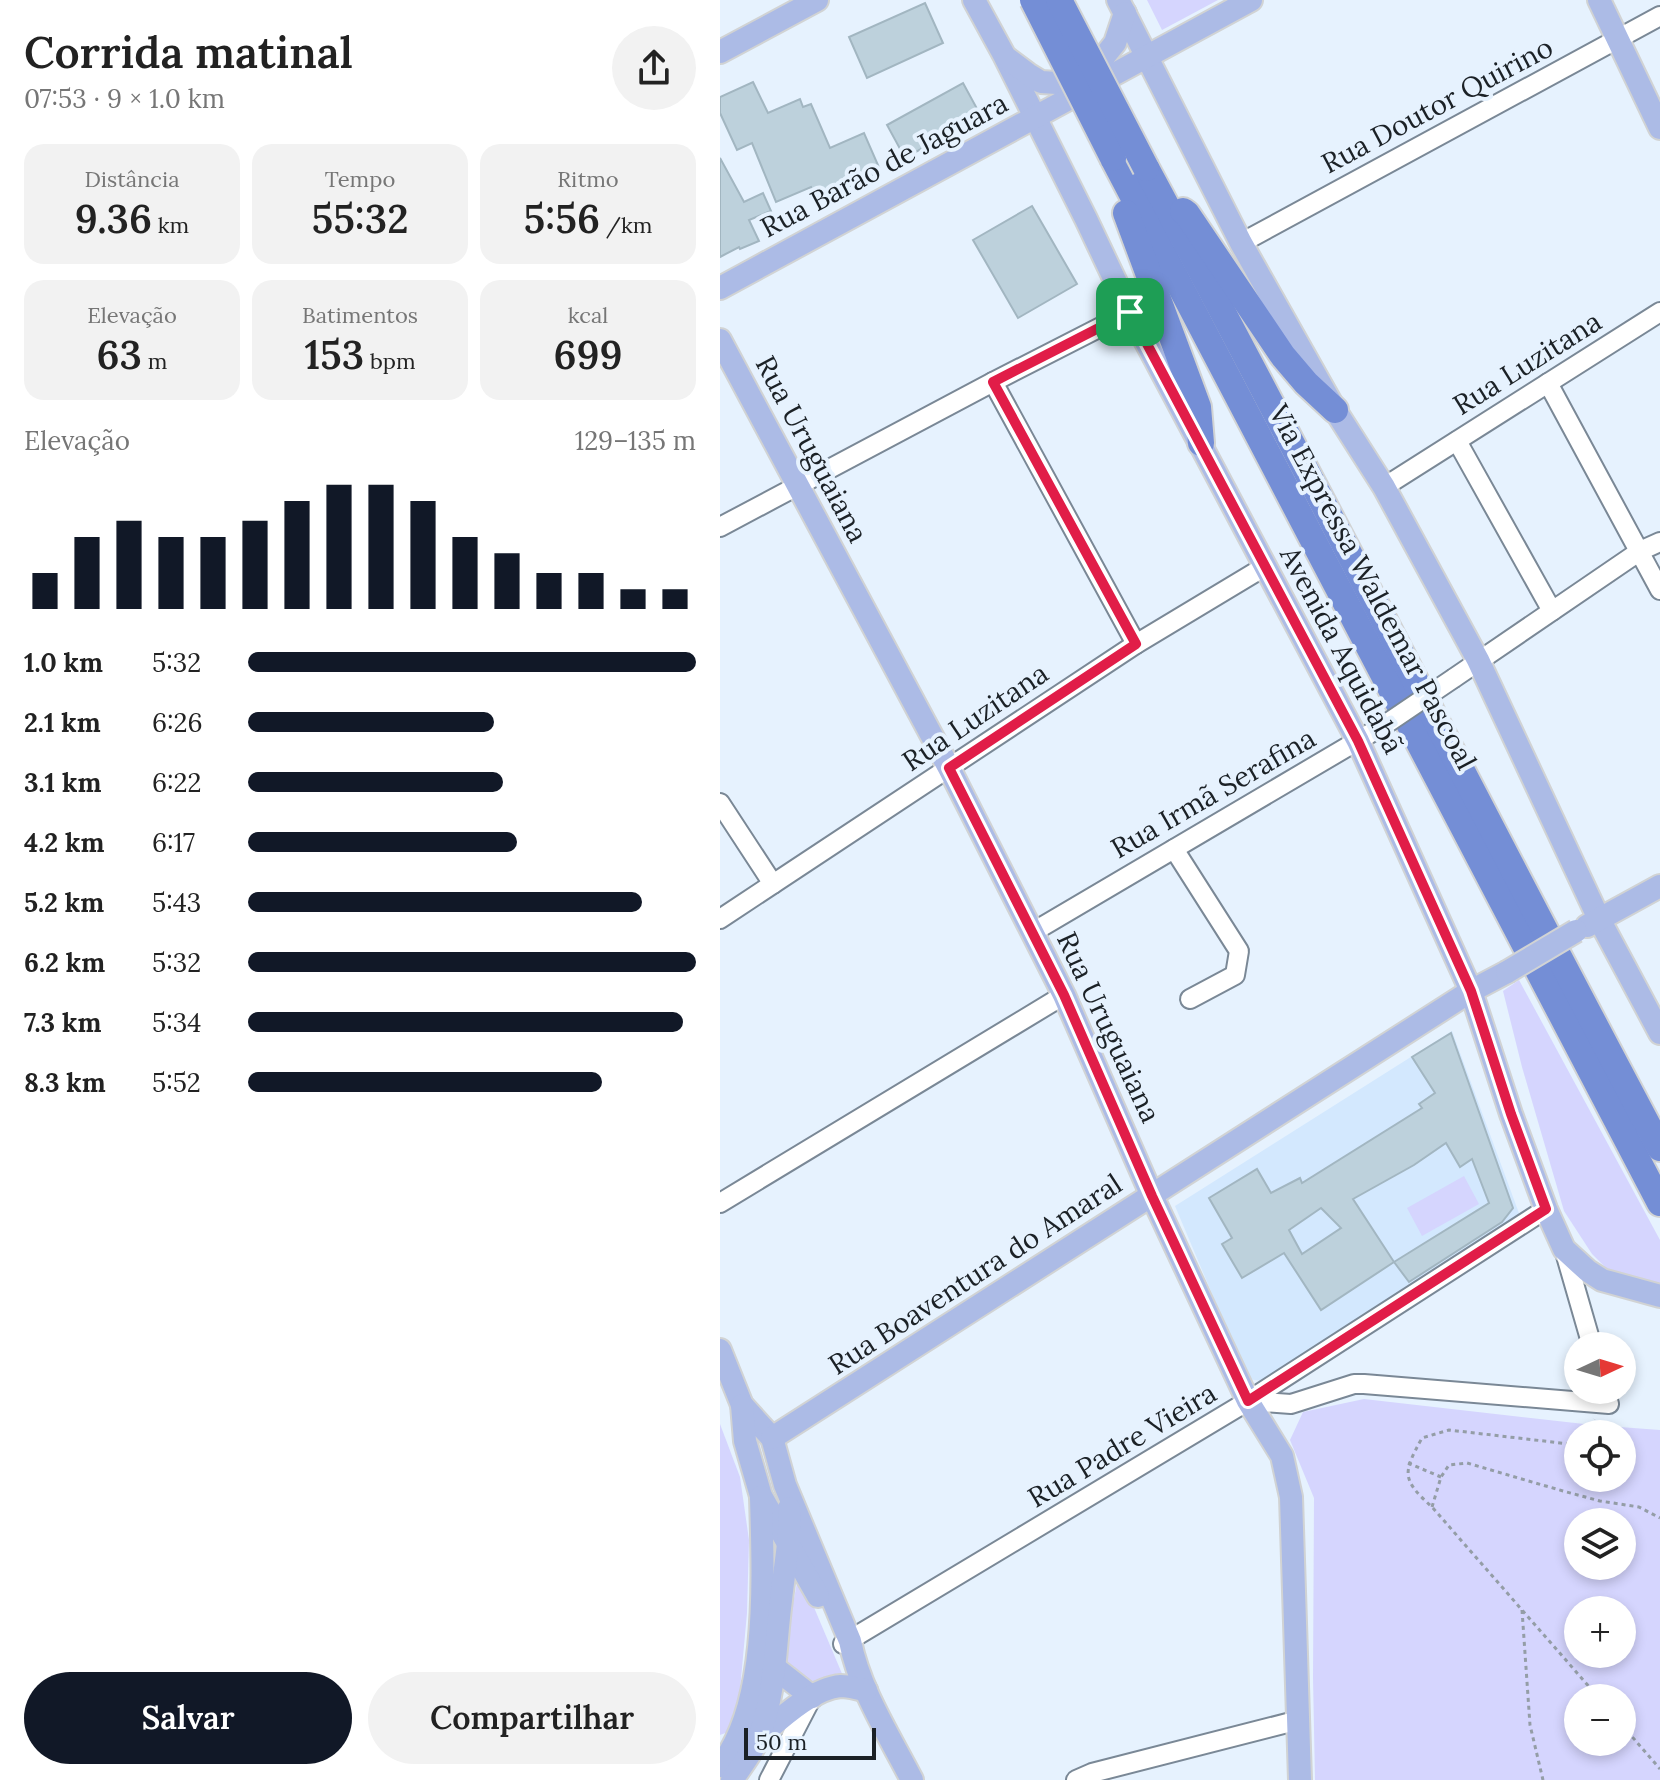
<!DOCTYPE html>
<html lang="pt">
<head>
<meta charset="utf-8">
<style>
  :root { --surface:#fff; --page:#f2f2f2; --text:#222; --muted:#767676; --accent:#111827 }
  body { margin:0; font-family:Lora,serif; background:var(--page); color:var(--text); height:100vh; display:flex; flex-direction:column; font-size:30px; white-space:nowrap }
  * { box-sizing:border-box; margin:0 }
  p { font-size:26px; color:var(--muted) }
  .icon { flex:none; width:44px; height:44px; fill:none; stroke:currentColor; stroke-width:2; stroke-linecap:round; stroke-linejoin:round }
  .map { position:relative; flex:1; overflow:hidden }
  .side { display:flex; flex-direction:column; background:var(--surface); width:720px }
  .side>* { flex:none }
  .needle { width:52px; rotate:86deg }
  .fabs { position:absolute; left:844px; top:1332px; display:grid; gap:16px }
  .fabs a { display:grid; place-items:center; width:72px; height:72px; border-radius:50%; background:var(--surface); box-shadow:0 4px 12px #0003; font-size:40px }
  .scale { position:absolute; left:24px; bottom:20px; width:132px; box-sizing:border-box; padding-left:8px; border:4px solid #1b2126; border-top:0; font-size:22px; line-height:28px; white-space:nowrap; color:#1b2126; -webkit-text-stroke:6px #e6f2fe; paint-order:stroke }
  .pin { position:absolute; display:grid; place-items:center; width:68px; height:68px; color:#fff; margin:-34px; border-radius:16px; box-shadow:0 4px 12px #0006 }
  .round { display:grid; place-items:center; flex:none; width:84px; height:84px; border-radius:42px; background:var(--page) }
  .overview { display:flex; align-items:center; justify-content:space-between; height:136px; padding:0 24px }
  h1 { font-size:44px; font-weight:600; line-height:60px }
  .metrics { display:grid; grid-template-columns:repeat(3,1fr); gap:12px; height:136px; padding:8px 24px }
  .metrics div { display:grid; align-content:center; border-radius:20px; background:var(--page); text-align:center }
  .metrics b { font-size:40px; font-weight:600 }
  .metrics small { font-size:22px; font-weight:400 }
  .metrics p { font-size:22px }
  .chart { height:224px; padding:16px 24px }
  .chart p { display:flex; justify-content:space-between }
  .chart svg { width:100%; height:144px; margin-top:8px; stroke:var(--accent); stroke-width:6 }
  .button { display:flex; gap:16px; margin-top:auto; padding:16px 24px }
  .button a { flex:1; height:92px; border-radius:48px; background:var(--accent); color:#fff; font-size:32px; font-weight:600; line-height:92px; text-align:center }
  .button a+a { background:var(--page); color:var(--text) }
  ul { padding:0 24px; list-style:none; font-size:26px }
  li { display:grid; grid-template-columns:128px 96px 1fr; align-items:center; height:60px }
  li i { height:20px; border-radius:10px; background:var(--accent) }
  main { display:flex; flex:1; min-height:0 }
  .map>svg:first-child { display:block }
  .built { fill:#d3e8fe }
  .green { fill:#d5d5fe; fill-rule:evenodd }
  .building { fill:#bdd1dc; stroke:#a2b6c1; stroke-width:2; fill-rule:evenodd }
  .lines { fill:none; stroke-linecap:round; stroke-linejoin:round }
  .minor-casing { stroke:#7a8896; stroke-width:22 }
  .major-casing { stroke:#d1d3d4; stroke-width:26 }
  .highway-casing { stroke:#d1d3d4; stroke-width:30 }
  .path { stroke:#949da6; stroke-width:3; stroke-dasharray:4 4; stroke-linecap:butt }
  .minor { stroke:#fff; stroke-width:18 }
  .major { stroke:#acbbe6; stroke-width:22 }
  .highway { stroke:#748ed6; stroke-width:26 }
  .minor-bridge-casing { stroke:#7a8896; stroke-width:22; stroke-linecap:butt }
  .major-bridge-casing { stroke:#d1d3d4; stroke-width:26; stroke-linecap:butt }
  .highway-bridge-casing { stroke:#d1d3d4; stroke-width:30; stroke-linecap:butt }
  .minor-bridge { stroke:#fff; stroke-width:18 }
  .major-bridge { stroke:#acbbe6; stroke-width:22 }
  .highway-bridge { stroke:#748ed6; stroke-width:26 }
  .route-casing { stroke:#fff; stroke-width:16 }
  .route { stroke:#e11d48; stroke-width:10 }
  .labels { text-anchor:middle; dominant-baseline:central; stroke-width:8; stroke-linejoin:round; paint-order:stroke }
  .street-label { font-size:28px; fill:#1b2126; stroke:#e6f2fe }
</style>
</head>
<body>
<main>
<section class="side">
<div class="overview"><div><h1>Corrida matinal</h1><p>07:53 · 9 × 1.0 km</p></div><a class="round"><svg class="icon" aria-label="share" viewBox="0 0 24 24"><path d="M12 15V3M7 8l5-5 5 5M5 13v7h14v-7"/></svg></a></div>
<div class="metrics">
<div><p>Distância</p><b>9.36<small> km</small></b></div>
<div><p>Tempo</p><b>55:32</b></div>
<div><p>Ritmo</p><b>5:56<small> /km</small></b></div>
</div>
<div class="metrics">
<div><p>Elevação</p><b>63<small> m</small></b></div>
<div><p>Batimentos</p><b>153<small> bpm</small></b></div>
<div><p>kcal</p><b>699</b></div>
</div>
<div class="chart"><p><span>Elevação</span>129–135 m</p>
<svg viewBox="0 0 160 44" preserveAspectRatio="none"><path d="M5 44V33M15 44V22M25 44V17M35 44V22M45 44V22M55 44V17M65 44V11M75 44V6M85 44V6M95 44V11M105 44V22M115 44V27M125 44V33M135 44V33M145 44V38M155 44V38"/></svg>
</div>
<ul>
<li><b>1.0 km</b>5:32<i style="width:100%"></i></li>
<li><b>2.1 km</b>6:26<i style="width:55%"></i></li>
<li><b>3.1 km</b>6:22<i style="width:57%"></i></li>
<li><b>4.2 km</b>6:17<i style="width:60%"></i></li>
<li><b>5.2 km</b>5:43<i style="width:88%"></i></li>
<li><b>6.2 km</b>5:32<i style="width:100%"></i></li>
<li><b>7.3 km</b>5:34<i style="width:97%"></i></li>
<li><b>8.3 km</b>5:52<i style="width:79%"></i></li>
</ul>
<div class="button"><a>Salvar</a><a>Compartilhar</a></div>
</section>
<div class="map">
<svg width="940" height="1780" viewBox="0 0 940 1780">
  <rect width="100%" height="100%" fill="#e6f2fe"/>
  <!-- built -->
  <polygon class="built" points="732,1031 800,1216 549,1382 528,1379 455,1206"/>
  <!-- green -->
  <g class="green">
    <polygon points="427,0 498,0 442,30"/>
    <polygon points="799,980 940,1240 940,1290 890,1272 872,1254 844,1211 802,1067 783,991"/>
    <polygon points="744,1176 759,1204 702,1236 687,1208"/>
    <path d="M644,1399L873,1425L940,1430V1780H595L593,1678L594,1498L570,1440L583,1412ZM902,1434V1478H858V1434ZM858,1522H902V1566H858ZM902,1610V1654H858V1610ZM902,1698V1742H858V1698Z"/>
    <polygon points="0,1424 20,1477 29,1540 27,1613 19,1701 8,1732 0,1735"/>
    <polygon points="79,1572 123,1676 97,1682 78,1680 66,1664 65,1647"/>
  </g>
  <!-- building -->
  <g class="building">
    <polygon points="205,3 223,43 147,78 129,37"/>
    <polygon points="33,82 48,113 80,99 83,107 91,104 110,148 144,133 161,172 97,201 91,187 56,202 32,143 17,150 0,113 0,97"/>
    <polygon points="243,83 261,116 185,158 167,125"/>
    <polygon points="0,158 24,202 43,193 51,211 29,220 39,241 20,249 19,247 0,257"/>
    <polygon points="312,206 357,284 298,318 253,240"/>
    <path d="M731,1033L793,1208L782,1222L689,1282L674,1262L601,1310L564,1253L522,1278L502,1244L512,1238L489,1198L537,1169L551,1193L580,1178L582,1183L702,1108L699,1104L715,1093L692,1057ZM726,1143L740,1167L752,1159L769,1203L674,1262L633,1199L694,1165ZM601,1208L621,1228L582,1254L569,1230Z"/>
  </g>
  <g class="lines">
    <!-- minor casing -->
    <g class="minor-casing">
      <g id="minor">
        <polyline points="521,243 940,16"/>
        <polyline points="273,382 416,644"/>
        <polyline points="828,383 940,590"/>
        <polyline points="737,441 832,611"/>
        <polyline points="664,487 940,312"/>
        <polyline points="0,527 273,382 410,312"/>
        <polyline points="734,678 920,551 940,542"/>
        <polyline points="0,803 53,884"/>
        <polyline points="454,849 519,951 515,975 470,999"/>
        <polyline points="0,919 416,644 544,567"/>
        <polyline points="313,932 666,724"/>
        <polyline points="0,1203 344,995"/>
        <polyline points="844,1249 872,1346"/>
        <polyline points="528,1401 571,1404 634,1384 644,1384 889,1404 885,1390"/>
        <polyline points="123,1644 528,1401 826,1209"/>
        <polyline points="49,1780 92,1697"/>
        <polyline points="356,1780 372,1773 579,1720"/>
      </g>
    </g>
    <!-- major casing -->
    <g class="major-casing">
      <g id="major">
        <polyline points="254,0 284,55 366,219 410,312 638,741 751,991 791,1114 826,1209 844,1249 868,1271 882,1280 940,1296"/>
        <polyline points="398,0 521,243 615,410 664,487 758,660 879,919 940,1033"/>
        <polyline points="879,0 940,128"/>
        <polyline points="0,52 97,0"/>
        <polyline points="288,59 308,74 321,82 337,83 379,63 395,43 405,13"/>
        <polyline points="0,288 531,0"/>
        <polyline points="0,340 229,768 344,995 432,1196 528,1401 562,1456 571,1497 580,1780"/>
        <polyline points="867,926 940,886"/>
        <path d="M0,1350L22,1405L52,1438L65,1485L130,1641C139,1689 170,1737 192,1780"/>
        <polyline points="22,1405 25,1441 41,1496 98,1596"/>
        <polyline points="52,1438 751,991 787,972"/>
        <polyline points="55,1668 92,1697"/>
        <path d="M40,1736C60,1719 93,1688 121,1686C129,1686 138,1689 146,1690"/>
        <path d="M0,1766C50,1705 43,1573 41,1497"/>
        <path d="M12,1780C22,1765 35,1749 40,1733C56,1690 55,1644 61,1600C64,1569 71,1539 69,1508"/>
      </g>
    </g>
    <!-- highway casing -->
    <g class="highway-casing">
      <g id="highway">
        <path d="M393,158C573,508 760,854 940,1203"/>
        <path d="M426,168C601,493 766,823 940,1148"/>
        <polyline points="463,211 467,214 563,356 586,383 615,410"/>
        <polyline points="406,213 478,407 481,443"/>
      </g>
    </g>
    <!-- path -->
    <g class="path">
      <polyline points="868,1434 874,1419"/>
      <path d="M858,1445L729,1430L702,1438C683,1473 681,1479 712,1507L879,1698"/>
      <polyline points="688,1463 721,1477"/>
      <polyline points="712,1507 721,1477 729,1465 747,1463 843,1491 880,1501 919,1507 940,1518"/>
      <polyline points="802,1610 810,1725 823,1780"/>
      <polyline points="902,1725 940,1769"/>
    </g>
    <!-- minor -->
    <use href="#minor" class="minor"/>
    <!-- major -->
    <use href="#major" class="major"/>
    <!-- highway -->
    <use href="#highway" class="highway"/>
    <!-- minor-bridge casing -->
    <g class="minor-bridge-casing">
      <polyline id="minor-bridge" points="666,724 734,678"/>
    </g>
    <!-- major-bridge casing -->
    <g class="major-bridge-casing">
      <polyline id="major-bridge" points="787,972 856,931"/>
    </g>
    <!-- highway-bridge casing -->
    <g class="highway-bridge-casing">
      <g id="highway-bridge">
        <polyline points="313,0 393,158"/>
        <polyline points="339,0 426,168"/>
      </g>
    </g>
    <!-- minor-bridge -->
    <use href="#minor-bridge" class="minor-bridge"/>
    <!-- major-bridge -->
    <use href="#major-bridge" class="major-bridge"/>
    <!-- highway-bridge -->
    <use href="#highway-bridge" class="highway-bridge"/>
  </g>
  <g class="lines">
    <!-- route casing -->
    <g class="route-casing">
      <polygon id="route" points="410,312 638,741 751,991 791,1114 826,1209 528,1401 432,1196 344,995 229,768 416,644 273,382"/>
    </g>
    <!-- route -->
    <use href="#route" class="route"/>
  </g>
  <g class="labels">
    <!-- street labels -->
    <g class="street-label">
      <text transform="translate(717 105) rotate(-28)">Rua Doutor Quirino</text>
      <text transform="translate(164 165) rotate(-28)">Rua Barão de Jaguara</text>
      <text transform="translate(807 363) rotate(-32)">Rua Luzitana</text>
      <text transform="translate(92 449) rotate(62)">Rua Uruguaiana</text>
      <text transform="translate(653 587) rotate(62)">Via Expressa Waldemar Pascoal</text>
      <text transform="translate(622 650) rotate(62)">Avenida Aquidabã</text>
      <text transform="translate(255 717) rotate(-34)">Rua Luzitana</text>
      <text transform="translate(493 793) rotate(-30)">Rua Irmã Serafina</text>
      <text transform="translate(389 1027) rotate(65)">Rua Uruguaiana</text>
      <text transform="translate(255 1274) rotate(-33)">Rua Boaventura do Amaral</text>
      <text transform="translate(402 1445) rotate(-31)">Rua Padre Vieira</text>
    </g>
  </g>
</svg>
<div class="fabs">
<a><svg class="needle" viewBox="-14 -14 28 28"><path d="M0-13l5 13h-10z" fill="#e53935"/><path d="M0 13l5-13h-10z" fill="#767676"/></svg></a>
<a><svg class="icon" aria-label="locate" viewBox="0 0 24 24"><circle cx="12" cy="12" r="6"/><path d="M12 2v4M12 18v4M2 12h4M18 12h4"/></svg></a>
<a><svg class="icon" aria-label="layers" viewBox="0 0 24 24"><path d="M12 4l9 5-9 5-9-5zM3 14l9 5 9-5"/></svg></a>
<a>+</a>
<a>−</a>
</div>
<div class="scale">50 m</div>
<div class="pin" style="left:410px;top:312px;background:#1e9e55"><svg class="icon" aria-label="arrive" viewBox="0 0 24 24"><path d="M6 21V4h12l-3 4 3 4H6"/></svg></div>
</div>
</main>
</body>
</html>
